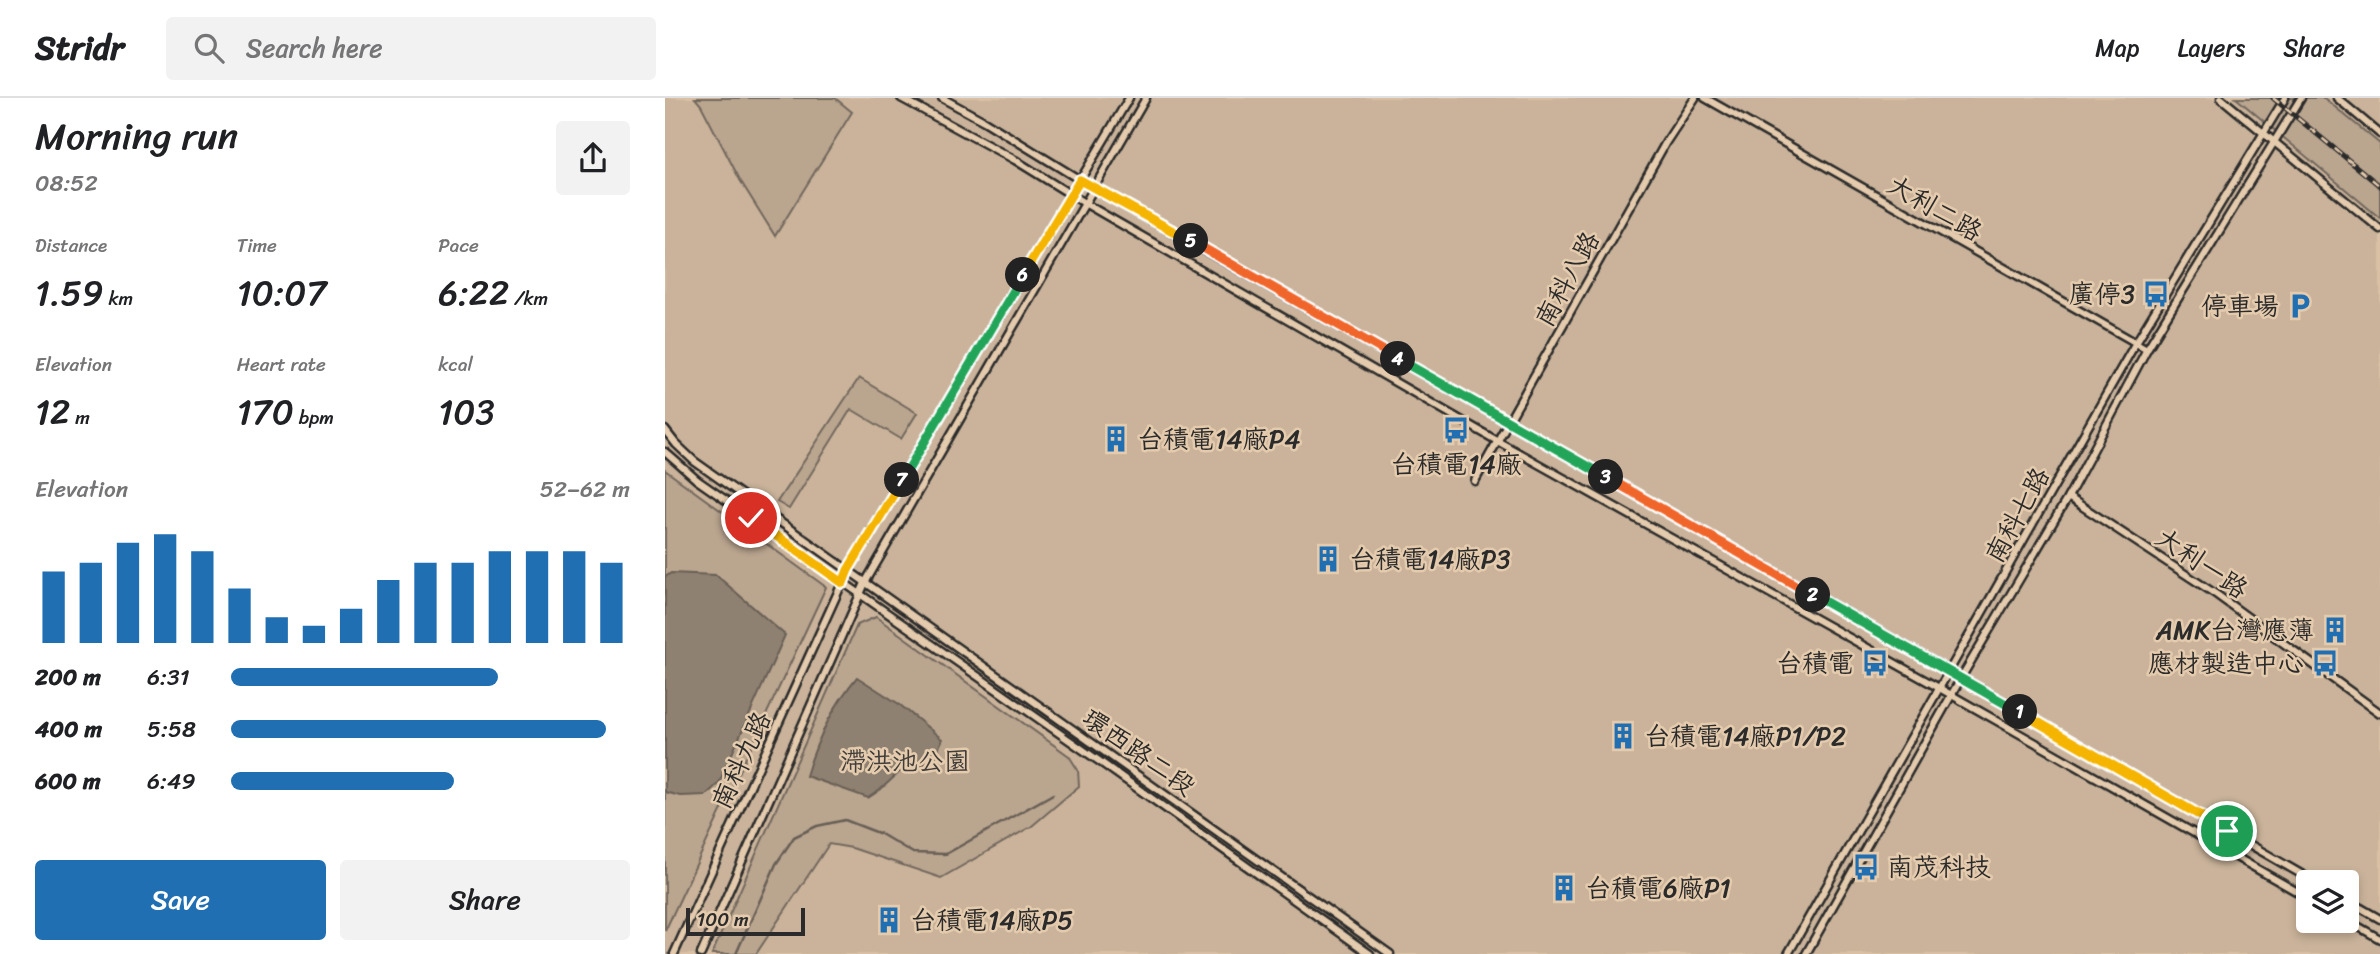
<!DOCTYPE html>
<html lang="en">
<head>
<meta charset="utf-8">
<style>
  :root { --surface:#fff; --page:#f2f2f2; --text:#202124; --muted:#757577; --line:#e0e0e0; --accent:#1f6fb2 }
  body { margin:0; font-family:Sriracha,"LXGW WenKai TC",sans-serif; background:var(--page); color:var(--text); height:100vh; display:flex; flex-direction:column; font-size:26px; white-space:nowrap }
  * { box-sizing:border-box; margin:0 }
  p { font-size:23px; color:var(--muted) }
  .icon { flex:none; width:38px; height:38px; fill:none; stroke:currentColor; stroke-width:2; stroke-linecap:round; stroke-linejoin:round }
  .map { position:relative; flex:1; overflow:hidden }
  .drawer { display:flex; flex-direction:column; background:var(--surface); width:665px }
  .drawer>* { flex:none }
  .tools { position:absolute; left:1631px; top:772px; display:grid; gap:14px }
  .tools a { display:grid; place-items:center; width:63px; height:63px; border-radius:7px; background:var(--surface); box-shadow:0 4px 10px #0003; font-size:35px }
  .scale { position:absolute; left:21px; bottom:18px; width:119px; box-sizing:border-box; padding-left:7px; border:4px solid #2b2b2b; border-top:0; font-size:19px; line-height:24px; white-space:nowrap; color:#2b2b2b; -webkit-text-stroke:5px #e5cbad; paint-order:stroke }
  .pin { position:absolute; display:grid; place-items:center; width:60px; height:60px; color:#fff; margin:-30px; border:4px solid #fff; border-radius:50%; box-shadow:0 2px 7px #0007 }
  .km { position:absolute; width:35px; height:35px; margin:-18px; border-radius:50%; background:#222; color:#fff; font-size:19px; line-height:35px; text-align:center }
  .round { display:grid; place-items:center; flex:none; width:74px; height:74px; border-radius:7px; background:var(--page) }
  .headline { display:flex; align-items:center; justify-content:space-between; height:119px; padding:0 35px }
  h1 { font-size:38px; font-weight:600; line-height:52px }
  .figures { display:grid; grid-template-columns:repeat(3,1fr); gap:10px; height:119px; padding:7px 35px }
  .figures div { display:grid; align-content:center }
  .figures b { font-size:35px; font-weight:600 }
  .figures small { font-size:19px; font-weight:400 }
  .figures p { font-size:19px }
  .chart { height:196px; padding:14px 35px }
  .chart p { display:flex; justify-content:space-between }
  .chart svg { width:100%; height:126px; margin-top:7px; stroke:var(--accent); stroke-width:6 }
  .cta { display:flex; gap:14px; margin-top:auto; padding:14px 35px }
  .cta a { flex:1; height:80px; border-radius:7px; background:var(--accent); color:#fff; font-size:28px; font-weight:600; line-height:80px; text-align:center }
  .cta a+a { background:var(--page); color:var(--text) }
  ul { padding:0 35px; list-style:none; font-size:23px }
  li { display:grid; grid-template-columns:112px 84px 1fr; align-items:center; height:52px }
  li i { height:18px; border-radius:9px; background:var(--accent) }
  header { display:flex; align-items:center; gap:42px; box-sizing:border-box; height:98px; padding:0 35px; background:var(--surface); border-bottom:2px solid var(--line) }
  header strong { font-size:33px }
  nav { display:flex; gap:38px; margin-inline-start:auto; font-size:24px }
  .search { width:490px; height:63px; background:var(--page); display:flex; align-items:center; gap:18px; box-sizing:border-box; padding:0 24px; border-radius:7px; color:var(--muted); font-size:26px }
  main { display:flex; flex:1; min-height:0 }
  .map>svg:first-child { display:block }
  .built { fill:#cab39a; fill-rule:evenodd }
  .green { fill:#baa58f; stroke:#72685d; stroke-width:2 }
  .water { fill:#8f8171; stroke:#675f55; stroke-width:2 }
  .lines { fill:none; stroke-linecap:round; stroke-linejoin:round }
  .stream { stroke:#675f55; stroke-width:2.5 }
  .street-casing { stroke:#2b2b2b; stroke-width:11 }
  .street { stroke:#e5cbad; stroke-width:6 }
  .rail-casing { stroke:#2b2b2b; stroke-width:5 }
  .rail { stroke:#e5cbad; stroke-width:2.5; stroke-dasharray:8; stroke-linecap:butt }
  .split-1-casing { stroke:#fff; stroke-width:14 }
  .split-2-casing { stroke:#fff; stroke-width:14 }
  .split-3-casing { stroke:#fff; stroke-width:14 }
  .split-4-casing { stroke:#fff; stroke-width:14 }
  .split-5-casing { stroke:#fff; stroke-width:14 }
  .split-6-casing { stroke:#fff; stroke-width:14 }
  .split-7-casing { stroke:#fff; stroke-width:14 }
  .split-8-casing { stroke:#fff; stroke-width:14 }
  .split-1 { stroke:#f5b400; stroke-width:9 }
  .split-2 { stroke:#22a559; stroke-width:9 }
  .split-3 { stroke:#f0652b; stroke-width:9 }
  .split-4 { stroke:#22a559; stroke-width:9 }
  .split-5 { stroke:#f0652b; stroke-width:9 }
  .split-6 { stroke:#f5b400; stroke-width:9 }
  .split-7 { stroke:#22a559; stroke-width:9 }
  .split-8 { stroke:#f5b400; stroke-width:9 }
  .labels { text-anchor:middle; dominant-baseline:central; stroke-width:5; stroke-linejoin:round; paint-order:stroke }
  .street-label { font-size:26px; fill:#2b2b2b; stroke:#e5cbad }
  .poi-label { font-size:26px; fill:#2b2b2b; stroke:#e5cbad; text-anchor:start }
  .park-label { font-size:26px; fill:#403d3a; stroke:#e5cbad }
</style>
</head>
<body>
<header>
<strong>Stridr</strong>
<div class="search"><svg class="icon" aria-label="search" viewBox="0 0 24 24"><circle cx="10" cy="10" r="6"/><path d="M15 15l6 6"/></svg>Search here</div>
<nav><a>Map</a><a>Layers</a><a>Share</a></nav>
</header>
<main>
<section class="drawer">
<div class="headline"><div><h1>Morning run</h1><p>08:52</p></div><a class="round"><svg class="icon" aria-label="share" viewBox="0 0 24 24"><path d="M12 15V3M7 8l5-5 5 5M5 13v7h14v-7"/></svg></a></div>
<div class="figures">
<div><p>Distance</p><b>1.59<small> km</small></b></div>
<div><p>Time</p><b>10:07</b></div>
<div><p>Pace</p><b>6:22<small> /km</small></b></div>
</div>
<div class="figures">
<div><p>Elevation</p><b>12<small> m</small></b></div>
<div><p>Heart rate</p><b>170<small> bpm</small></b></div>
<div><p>kcal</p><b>103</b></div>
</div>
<div class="chart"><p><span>Elevation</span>52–62 m</p>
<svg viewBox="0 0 160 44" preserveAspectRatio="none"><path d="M5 44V19M15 44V16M25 44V9M35 44V6M45 44V12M55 44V25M65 44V35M75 44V38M85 44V32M95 44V22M105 44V16M115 44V16M125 44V12M135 44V12M145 44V12M155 44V16"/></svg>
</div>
<ul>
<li><b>200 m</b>6:31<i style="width:67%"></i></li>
<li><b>400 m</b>5:58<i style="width:94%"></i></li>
<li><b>600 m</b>6:49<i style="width:56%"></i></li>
</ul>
<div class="cta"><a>Save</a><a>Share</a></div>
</section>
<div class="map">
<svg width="1715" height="856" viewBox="0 0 1715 856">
  <rect width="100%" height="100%" fill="#dac1a5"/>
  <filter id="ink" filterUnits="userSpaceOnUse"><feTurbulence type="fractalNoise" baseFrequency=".0143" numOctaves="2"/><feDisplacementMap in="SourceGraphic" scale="14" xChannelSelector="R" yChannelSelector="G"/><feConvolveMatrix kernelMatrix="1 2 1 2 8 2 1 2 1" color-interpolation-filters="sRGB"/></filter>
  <g filter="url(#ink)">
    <!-- built -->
    <path class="built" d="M0,0H1715V856H0ZM1643,784H1682V822H1643Z"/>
    <!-- green -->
    <g class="green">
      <polygon points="30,0 170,0 187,14 110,138 75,82 36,7"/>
      <polygon points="1571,0 1659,0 1715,46 1715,120"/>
      <polygon points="194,280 252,315 236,341 186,311 124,411 112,404"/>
      <polygon points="0,372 161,489 0,833"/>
      <polygon points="211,519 404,658 413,672 414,688 367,728 276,780 187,750 164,746 91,856 47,856 192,527"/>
    </g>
    <!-- water -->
    <g class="water">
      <polygon points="6,475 51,477 120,537 54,685 41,697 15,698 0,694 0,479"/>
      <path d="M192,579L234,606L277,641L271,658L257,667L240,669L215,692L203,700L141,678C152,641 168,608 192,579Z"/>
    </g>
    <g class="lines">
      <!-- stream -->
      <polyline class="stream" points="71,856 111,766 129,739 152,728 180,722 216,736 248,755 281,756 388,696"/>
      <!-- street casing -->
      <g class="street-casing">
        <g id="street">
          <polyline points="236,0 350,62 421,106 834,344 1276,591 1643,800"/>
          <polyline points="277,0 319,23 415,82 1296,580 1650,784"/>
          <polyline points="1040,0 1482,251"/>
          <polyline points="1556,0 1715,131"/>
          <polyline points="1672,0 1715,36"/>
          <polyline points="0,332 11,346 29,363 725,856"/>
          <polyline points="0,354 32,382 434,663 705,856"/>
          <polyline points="810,383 1001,44 1030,0"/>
          <polyline points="1403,399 1552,497 1715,615"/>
          <polyline points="1682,802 1715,821"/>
          <polyline points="1682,822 1715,841"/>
          <polyline points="9,856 183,472 464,0"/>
          <polyline points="36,856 200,485 481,0"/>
          <polyline points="1123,856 1470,246 1620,0"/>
          <polyline points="1141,856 1296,580 1403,399 1482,251 1636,0"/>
        </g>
      </g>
      <!-- street -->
      <use href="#street" class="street"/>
      <!-- rail casing -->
      <g class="rail-casing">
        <polyline id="rail" points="1608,0 1715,88"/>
      </g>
      <!-- rail -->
      <use href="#rail" class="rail"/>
    </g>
  </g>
  <g class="lines" filter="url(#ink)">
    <!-- split-1 casing -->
    <g class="split-1-casing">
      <polyline id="split-1" points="1355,614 1562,733"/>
    </g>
    <!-- split-2 casing -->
    <g class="split-2-casing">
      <polyline id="split-2" points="1148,497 1355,614"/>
    </g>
    <!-- split-3 casing -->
    <g class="split-3-casing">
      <polyline id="split-3" points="941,379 1148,497"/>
    </g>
    <!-- split-4 casing -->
    <g class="split-4-casing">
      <polyline id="split-4" points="733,261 941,379"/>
    </g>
    <!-- split-5 casing -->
    <g class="split-5-casing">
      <polyline id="split-5" points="526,143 733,261"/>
    </g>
    <!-- split-6 casing -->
    <g class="split-6-casing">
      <polyline id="split-6" points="358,177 415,82 526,143"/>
    </g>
    <!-- split-7 casing -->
    <g class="split-7-casing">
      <polyline id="split-7" points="237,382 358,177"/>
    </g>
    <!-- split-8 casing -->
    <g class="split-8-casing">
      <polyline id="split-8" points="86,420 178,485 183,472 237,382"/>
    </g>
    <!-- split-1 -->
    <use href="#split-1" class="split-1"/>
    <!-- split-2 -->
    <use href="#split-2" class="split-2"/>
    <!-- split-3 -->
    <use href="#split-3" class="split-3"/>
    <!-- split-4 -->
    <use href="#split-4" class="split-4"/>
    <!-- split-5 -->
    <use href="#split-5" class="split-5"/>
    <!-- split-6 -->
    <use href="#split-6" class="split-6"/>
    <!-- split-7 -->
    <use href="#split-7" class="split-7"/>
    <!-- split-8 -->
    <use href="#split-8" class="split-8"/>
  </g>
  <!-- icons -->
  <defs>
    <g id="bus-bare" transform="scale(2.1)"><path d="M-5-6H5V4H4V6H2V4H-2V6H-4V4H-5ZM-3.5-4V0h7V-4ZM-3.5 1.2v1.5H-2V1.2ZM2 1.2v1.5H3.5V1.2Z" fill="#1f6fb2" stroke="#e5cbad" stroke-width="2.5" paint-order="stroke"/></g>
    <g id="parking-bare" transform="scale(2.1)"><path d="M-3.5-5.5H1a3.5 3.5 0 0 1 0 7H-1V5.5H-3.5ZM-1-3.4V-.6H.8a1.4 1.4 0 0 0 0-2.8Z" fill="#1f6fb2" stroke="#e5cbad" stroke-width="2.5" paint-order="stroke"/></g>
    <g id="building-bare" transform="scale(2.1)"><path d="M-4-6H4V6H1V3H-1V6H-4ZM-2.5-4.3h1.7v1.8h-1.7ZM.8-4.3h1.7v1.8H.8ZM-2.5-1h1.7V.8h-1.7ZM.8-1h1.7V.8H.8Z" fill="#1f6fb2" stroke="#e5cbad" stroke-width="2.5" paint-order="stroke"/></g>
  </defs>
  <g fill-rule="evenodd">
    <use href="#bus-bare" x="1491" y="196"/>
    <use href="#parking-bare" x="1635" y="208"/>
    <use href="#bus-bare" x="791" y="332"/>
    <use href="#building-bare" x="451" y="341"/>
    <use href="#building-bare" x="663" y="461"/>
    <use href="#building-bare" x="1670" y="532"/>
    <use href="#bus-bare" x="1210" y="565"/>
    <use href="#bus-bare" x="1660" y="565"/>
    <use href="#building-bare" x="958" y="638"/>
    <use href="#bus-bare" x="1201" y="769"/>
    <use href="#building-bare" x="899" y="790"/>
    <use href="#building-bare" x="224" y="822"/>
  </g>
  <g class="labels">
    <!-- street labels -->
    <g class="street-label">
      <text transform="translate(1270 110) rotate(30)">大利二路</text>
      <text transform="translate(902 181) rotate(-61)">南科八路</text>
      <text transform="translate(1352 417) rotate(-61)">南科七路</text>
      <text transform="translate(1537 465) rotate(34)">大利一路</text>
      <text transform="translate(474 654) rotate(35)">環西路二段</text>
      <text transform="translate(76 662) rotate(-65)">南科九路</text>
    </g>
    <!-- poi labels -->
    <g class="poi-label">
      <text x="1470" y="196" text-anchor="end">廣停3</text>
      <text x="1614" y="208" text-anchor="end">停車場</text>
      <text x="472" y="341">台積電14廠P4</text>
      <text x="791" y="366" text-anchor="middle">台積電14廠</text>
      <text x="684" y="461">台積電14廠P3</text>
      <text x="1649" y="532" text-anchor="end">AMK台灣應薄</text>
      <text x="1189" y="565" text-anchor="end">台積電</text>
      <text x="1639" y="565" text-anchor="end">應材製造中心</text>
      <text x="979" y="638">台積電14廠P1/P2</text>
      <text x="1222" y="769">南茂科技</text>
      <text x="920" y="790">台積電6廠P1</text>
      <text x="245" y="822">台積電14廠P5</text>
    </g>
    <!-- park labels -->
    <g class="park-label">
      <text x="240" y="663">滯洪池公園</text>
    </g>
  </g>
</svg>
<div class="tools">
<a><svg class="icon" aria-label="layers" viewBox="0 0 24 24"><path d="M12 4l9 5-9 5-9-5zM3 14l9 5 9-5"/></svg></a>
</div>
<div class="scale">100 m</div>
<div class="pin" style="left:1562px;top:733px;background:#1e9e55"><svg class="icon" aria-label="arrive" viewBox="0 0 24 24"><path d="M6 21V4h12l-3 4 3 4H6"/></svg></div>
<div class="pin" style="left:86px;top:420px;background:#d93025"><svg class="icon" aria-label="check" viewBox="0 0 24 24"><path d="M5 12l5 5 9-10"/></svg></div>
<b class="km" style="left:1355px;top:614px">1</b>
<b class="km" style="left:1148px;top:497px">2</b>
<b class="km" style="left:941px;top:379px">3</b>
<b class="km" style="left:733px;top:261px">4</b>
<b class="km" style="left:526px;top:143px">5</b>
<b class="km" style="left:358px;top:177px">6</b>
<b class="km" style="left:237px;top:382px">7</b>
</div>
</main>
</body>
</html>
